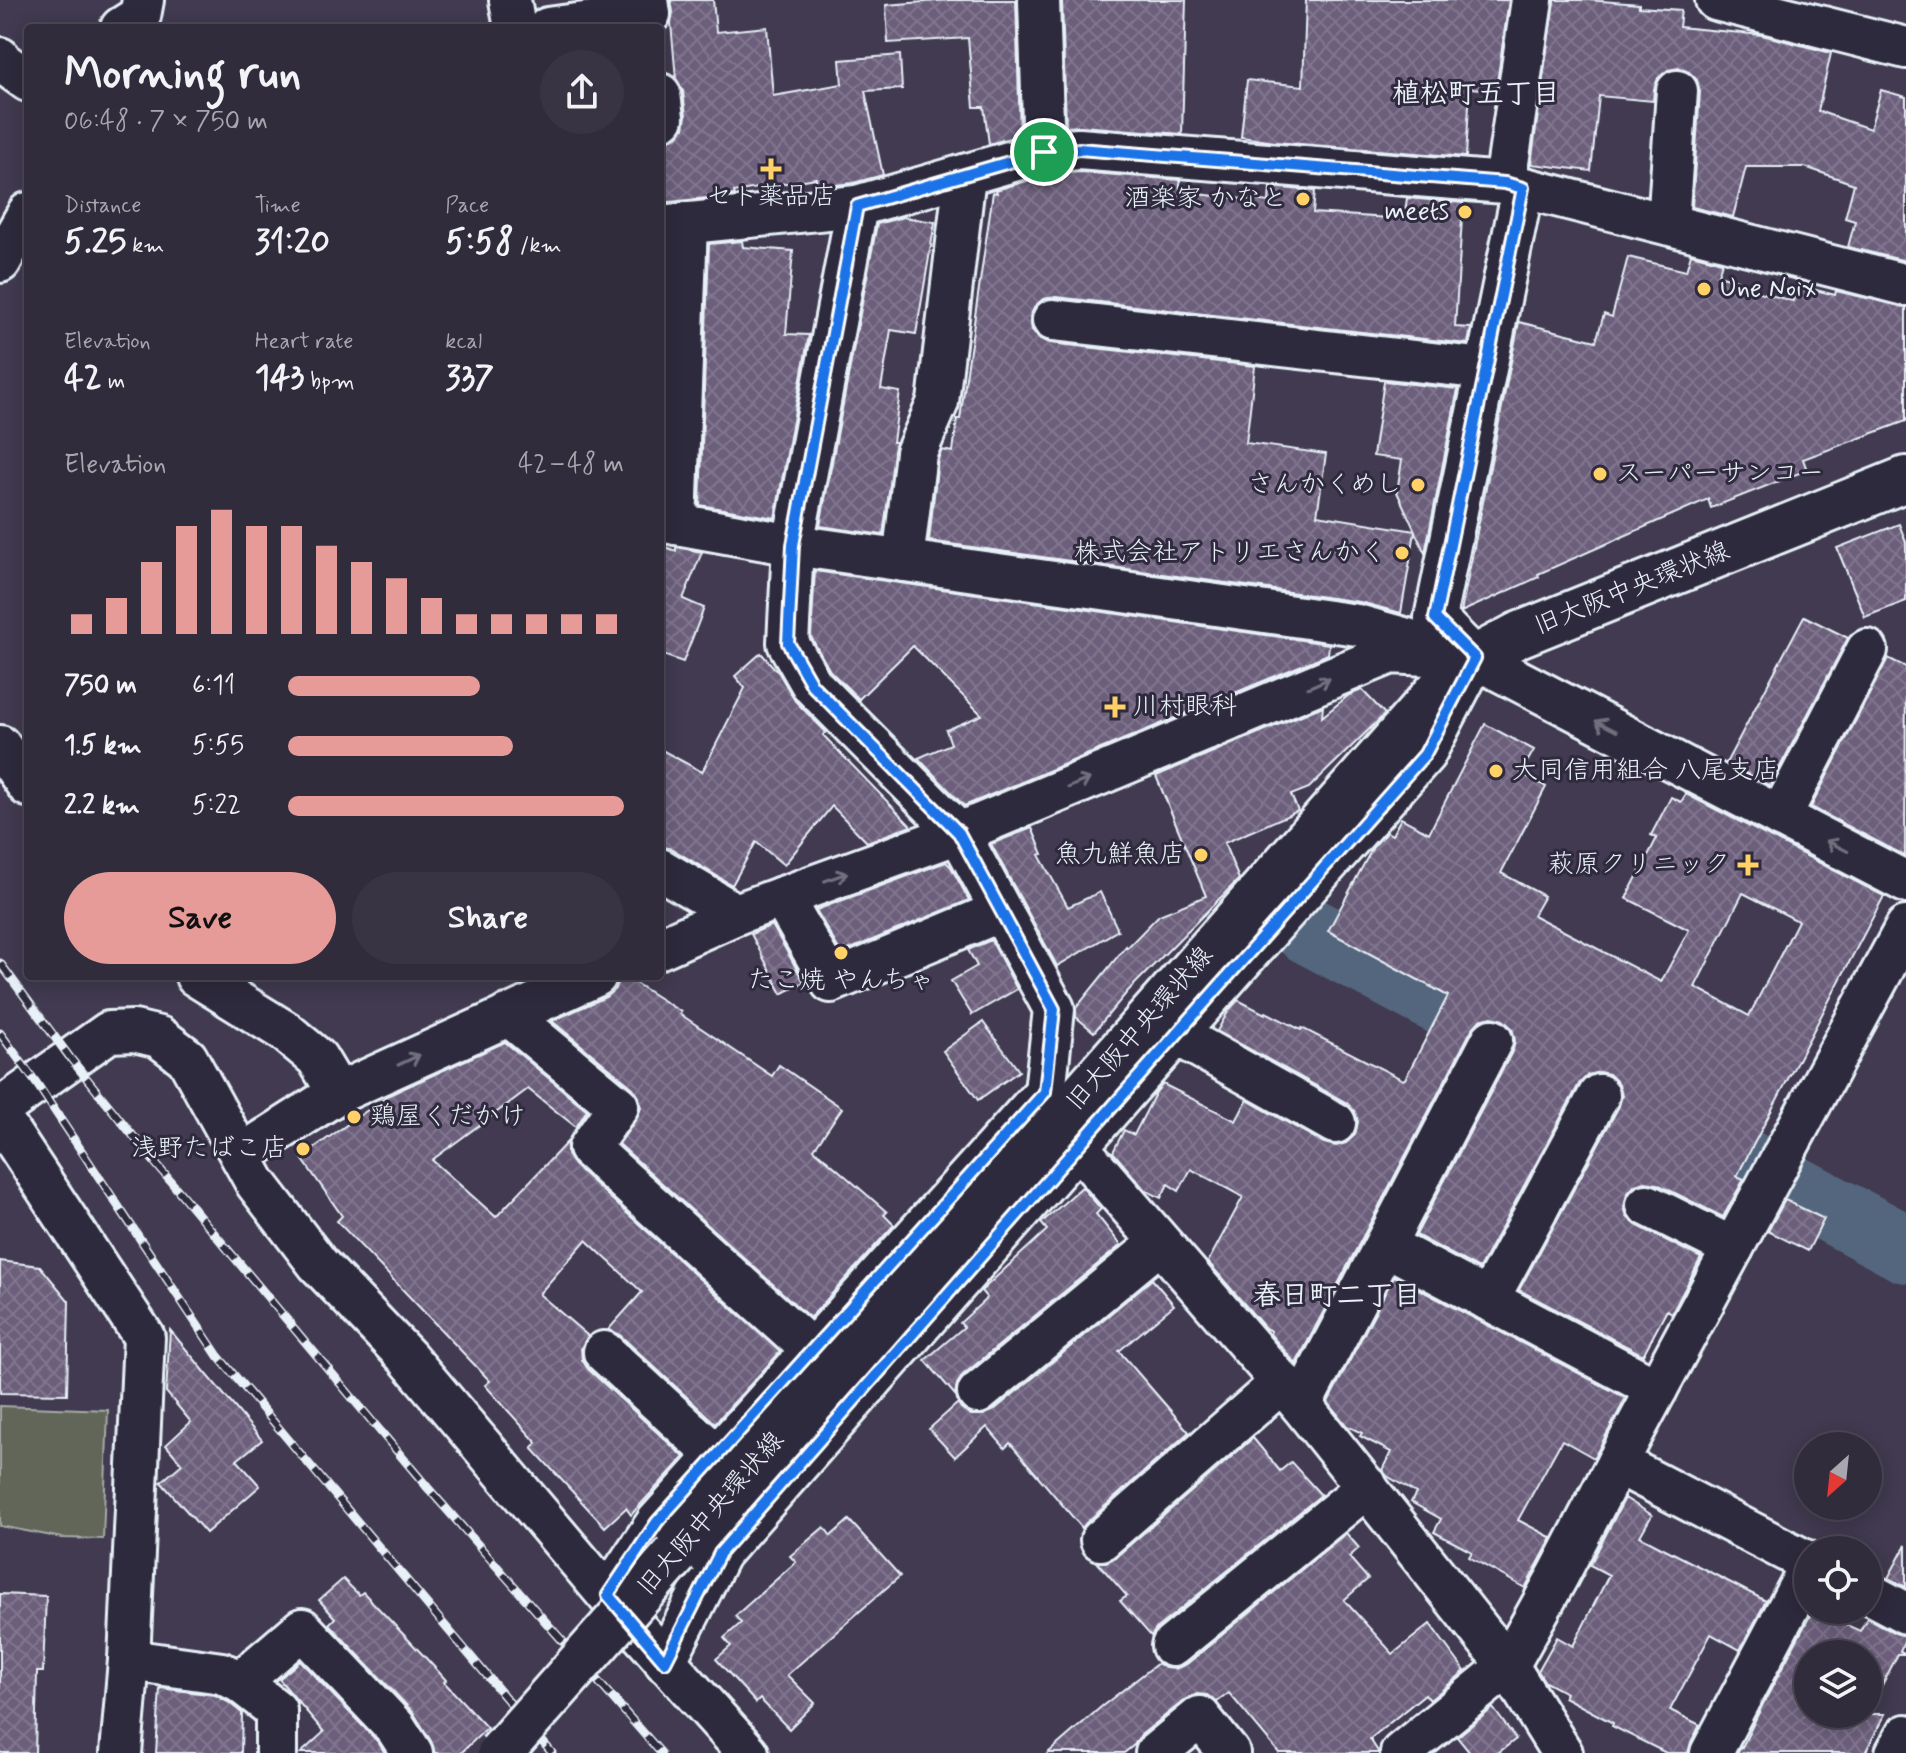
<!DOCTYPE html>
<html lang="en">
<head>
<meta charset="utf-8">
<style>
  :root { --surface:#312c3c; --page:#393443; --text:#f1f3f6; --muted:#a8a7af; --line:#4c4856; --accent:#e69b98 }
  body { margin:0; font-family:Mynerve,"Klee One",sans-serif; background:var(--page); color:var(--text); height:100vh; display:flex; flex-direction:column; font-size:30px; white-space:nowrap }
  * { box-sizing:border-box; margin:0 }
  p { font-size:26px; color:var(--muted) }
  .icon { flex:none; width:44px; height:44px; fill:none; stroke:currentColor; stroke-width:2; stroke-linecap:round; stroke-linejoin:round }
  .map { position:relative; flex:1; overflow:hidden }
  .details { position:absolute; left:24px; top:24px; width:640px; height:956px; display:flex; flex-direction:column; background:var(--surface); border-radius:8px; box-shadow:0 4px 20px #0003,0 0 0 2px var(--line) }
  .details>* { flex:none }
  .needle { width:52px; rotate:207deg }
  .buttons { position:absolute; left:1794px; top:1432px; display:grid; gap:16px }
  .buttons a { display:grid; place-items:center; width:88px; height:88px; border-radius:50%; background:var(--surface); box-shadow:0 4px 20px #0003,0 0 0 2px var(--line); font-size:40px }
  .pin { position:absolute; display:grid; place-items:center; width:68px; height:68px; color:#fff; margin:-34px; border:4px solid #fff; border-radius:50%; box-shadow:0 2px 8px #0007 }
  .round { display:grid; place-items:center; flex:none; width:84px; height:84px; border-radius:42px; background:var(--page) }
  .head { display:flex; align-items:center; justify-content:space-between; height:136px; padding:0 40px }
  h1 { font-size:44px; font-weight:700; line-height:60px }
  .figures { display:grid; grid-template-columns:repeat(3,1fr); gap:12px; height:136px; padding:8px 40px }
  .figures div { display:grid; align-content:center }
  .figures b { font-size:34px; font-weight:700 }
  .figures small { font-size:22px; font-weight:400 }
  .figures p { font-size:22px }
  .chart { height:224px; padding:16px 40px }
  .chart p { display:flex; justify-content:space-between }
  .chart svg { width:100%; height:144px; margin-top:8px; stroke:var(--accent); stroke-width:6 }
  .action { display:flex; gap:16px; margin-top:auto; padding:16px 40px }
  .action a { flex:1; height:92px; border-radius:48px; background:var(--accent); color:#111; font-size:32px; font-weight:700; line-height:92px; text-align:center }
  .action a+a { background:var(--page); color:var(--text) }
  ul { padding:0 40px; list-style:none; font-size:26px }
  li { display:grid; grid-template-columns:128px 96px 1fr; align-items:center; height:60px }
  li i { height:20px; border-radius:10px; background:var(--accent) }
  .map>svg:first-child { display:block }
  .green { fill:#626658; stroke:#a5aca8; stroke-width:2 }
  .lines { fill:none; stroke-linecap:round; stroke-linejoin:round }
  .river { stroke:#52667d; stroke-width:68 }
  .building { fill:url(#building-cross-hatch); stroke:#e8f1f8; stroke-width:2; fill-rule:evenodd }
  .minor-casing { stroke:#e8f1f8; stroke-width:46 }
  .major-casing { stroke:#e8f1f8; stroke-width:50 }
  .minor { stroke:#2f2a3d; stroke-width:40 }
  .major { stroke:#2f2a3d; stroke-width:44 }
  .rail-casing { stroke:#e8f1f8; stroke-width:9 }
  .rail { stroke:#2f2a3d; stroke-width:6; stroke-dasharray:18; stroke-linecap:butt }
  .major-bridge-casing { stroke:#e8f1f8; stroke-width:50; stroke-linecap:butt }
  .major-bridge { stroke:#2f2a3d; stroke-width:44 }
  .oneway { stroke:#70707e }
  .route-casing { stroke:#fff; stroke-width:16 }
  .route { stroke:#1a73e8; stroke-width:10 }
  .poi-dot { fill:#ffd166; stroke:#2f2a3d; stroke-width:3 }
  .labels { text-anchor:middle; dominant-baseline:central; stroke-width:6; stroke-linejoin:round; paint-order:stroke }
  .poi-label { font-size:26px; fill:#e8f1f8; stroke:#2f2a3d; text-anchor:end }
  .street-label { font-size:26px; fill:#e8f1f8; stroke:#2f2a3d }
  .neighbourhood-label { font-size:28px; font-weight:bold; fill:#e8f1f8; stroke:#2f2a3d }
</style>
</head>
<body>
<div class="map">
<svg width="1906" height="1753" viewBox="0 0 1906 1753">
  <defs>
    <pattern id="building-cross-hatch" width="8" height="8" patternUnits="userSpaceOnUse" patternTransform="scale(2)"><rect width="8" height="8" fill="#6c5e7b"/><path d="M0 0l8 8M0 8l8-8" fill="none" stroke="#81768e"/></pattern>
  </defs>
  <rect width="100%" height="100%" fill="#413a50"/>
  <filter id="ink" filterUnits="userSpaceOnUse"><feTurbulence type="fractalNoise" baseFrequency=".0125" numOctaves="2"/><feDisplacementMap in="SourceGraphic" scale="16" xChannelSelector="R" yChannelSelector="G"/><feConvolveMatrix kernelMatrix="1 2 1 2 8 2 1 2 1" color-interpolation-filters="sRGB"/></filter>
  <g filter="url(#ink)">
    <!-- green -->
    <polygon class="green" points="0,1406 108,1410 103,1539 62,1538 0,1526"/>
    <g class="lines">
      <!-- river -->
      <polyline class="river" points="1306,929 1906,1249"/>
    </g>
    <!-- building -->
    <g class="building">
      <polygon points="671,0 713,0 716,32 767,27 773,96 842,84 840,60 900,55 902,89 865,91 883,175 853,183 817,187 816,178 734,192 735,195 660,203 660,140 667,141 677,136 684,128 686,116 683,91 676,79 671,23 673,12"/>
      <polygon points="950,0 1016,0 1020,135 989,144 984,107 974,107 968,38 888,43 886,5"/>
      <polygon points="1062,0 1186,0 1182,134 1081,126 1066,127"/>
      <polygon points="1306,0 1509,0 1496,90 1470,88 1466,157 1275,142 1241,137 1247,80 1303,86"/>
      <polygon points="1554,0 1588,0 1639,4 1639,7 1681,10 1679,27 1762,35 1831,53 1818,111 1870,129 1881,90 1906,97 1906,261 1848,247 1855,221 1845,218 1854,184 1805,167 1746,167 1733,217 1692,207 1700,92 1697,80 1689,72 1679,68 1668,70 1658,78 1654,89 1653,101 1599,96 1591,171 1531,164"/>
      <polygon points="1079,172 1180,180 1180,192 1269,202 1270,187 1315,191 1313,213 1404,219 1407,198 1463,203 1455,327 1471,328 1468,344 1056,297 1043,299 1035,306 1030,317 1032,330 1040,339 1050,343 1255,366 1246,443 1326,454 1317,515 1415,531 1397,492 1402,460 1373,456 1384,381 1458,389 1425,553 1415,532 1401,613 1360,602 929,541 938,459 942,450 953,452 957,419 960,419 993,192 997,193 996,190 1048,175"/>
      <polygon points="903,217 935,222 916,334 891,330 881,389 900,392 893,442 896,442 883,535 820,526 877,224"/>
      <polygon points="742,241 743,247 793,251 786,334 809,335 775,518 700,505 709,244"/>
      <polygon points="1691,254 1722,262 1718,275 1737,280 1736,286 1793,301 1797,285 1835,295 1836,291 1906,307 1906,421 1803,459 1807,470 1711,508 1708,499 1538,574 1539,577 1461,612 1519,322 1596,341 1604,314 1612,317 1628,257 1686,271"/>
      <polygon points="1899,524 1906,542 1906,601 1865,617 1837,548"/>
      <polygon points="660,545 676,551 676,547 702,552 683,599 704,608 683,662 660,654"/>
      <polygon points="815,571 1329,644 1328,654 964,806 918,758 951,744 946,730 982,715 913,646 859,699 830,671 811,637"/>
      <polygon points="1804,616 1848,638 1770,786 1726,763"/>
      <polygon points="761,653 779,673 795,701 826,732 823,735 911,826 867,842 832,806 784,865 756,842 732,885 672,849 660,846 660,749 702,772 745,688 735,676"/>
      <polygon points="1888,658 1906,667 1905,856 1811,807"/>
      <polygon points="1362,690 1385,714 1309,788 1291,795 1298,811 1224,843 1239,879 1128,991 1094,1032 1076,1017 1076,1008 1126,946 1127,948 1159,915 1206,896 1156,776 1323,706 1322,717 1349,695"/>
      <path d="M1485,724L1534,750L1521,773L1546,787L1501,873L1544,896L1533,915L1661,982L1689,930L1626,898L1657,838L1651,835L1671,797L1681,802L1686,794L1884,896L1737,1176L1744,1179L1723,1217L1657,1184L1645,1182L1635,1185L1627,1194L1624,1207L1627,1217L1636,1225L1701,1258L1672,1313L1667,1310L1643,1355L1519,1290L1619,1106L1622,1095L1619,1084L1609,1074L1599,1072L1588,1075L1579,1084L1479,1269L1416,1235L1513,1050L1515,1040L1512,1028L1503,1020L1492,1017L1480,1020L1472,1029L1296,1364L1270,1334L1271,1331L1265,1328L1208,1262L1243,1197L1191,1169L1179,1191L1168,1184L1161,1198L1145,1190L1113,1152L1124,1130L1134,1135L1156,1092L1163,1084L1236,1121L1247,1100L1324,1143L1336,1146L1346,1143L1355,1135L1358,1122L1355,1112L1347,1103L1217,1031L1229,1010L1238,1000L1265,1014L1266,1012L1301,1030L1302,1028L1403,1080L1405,1079L1448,996L1328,931L1373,847L1387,832L1392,835L1401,818L1429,833ZM1743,893L1798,921L1749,1016L1695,987Z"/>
      <polygon points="1032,828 1043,854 1039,855 1068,907 1100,892 1118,930 1057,966 991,844"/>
      <polygon points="946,862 951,867 969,900 841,953 816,910"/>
      <polygon points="772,925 804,982 782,994 751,934"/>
      <polygon points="991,940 1017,989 972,1015 951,981 977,966 968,950"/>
      <polygon points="619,976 624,976 681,1012 680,1014 772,1076 779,1065 842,1108 814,1149 887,1212 884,1215 894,1225 810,1318 619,1144 637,1118 641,1108 639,1097 633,1088 552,1021 606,997 615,989"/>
      <polygon points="983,1022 1019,1071 978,1100 943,1051"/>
      <polygon points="505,1042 587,1110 576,1127 528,1089 432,1160 496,1217 567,1142 567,1155 574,1165 780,1352 715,1423 620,1335 608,1330 642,1292 586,1240 539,1294 588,1336 581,1348 582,1360 588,1369 684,1457 631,1515 626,1508 605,1527 532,1448 537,1443 485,1385 490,1381 337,1221 342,1216 301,1157 389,1095"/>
      <polygon points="1082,1187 1101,1209 1096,1214 1121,1245 963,1375 957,1384 955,1395 925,1360 964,1327 960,1323 987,1298 981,1291 1047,1230 1041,1223"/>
      <polygon points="1785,1200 1824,1219 1808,1251 1768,1231"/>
      <polygon points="0,1261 40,1266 69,1301 67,1394 0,1393"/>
      <polygon points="1394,1276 1626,1398 1594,1458 1562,1440 1518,1520 1552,1538 1525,1588 1469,1557 1472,1552 1434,1532 1441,1519 1411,1502 1416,1493 1387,1476 1382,1470 1391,1452 1360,1436 1362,1433 1347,1426 1328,1402"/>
      <polygon points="1152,1279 1174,1305 1119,1351 1189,1432 1086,1523 1082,1528 1010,1443 1005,1448 987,1427 955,1457 929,1429 958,1403 961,1408 971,1415 983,1415 993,1411"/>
      <polygon points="170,1330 262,1440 237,1460 260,1486 206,1533 161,1482 182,1464 166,1445 191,1422 166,1392"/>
      <polygon points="1253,1438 1280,1471 1291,1462 1321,1495 1157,1628 1151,1636 1120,1601 1127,1596 1097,1562 1106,1562 1116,1557"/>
      <polygon points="1625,1498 1652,1515 1640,1536 1766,1601 1740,1650 1711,1634 1670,1710 1700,1725 1691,1742 1688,1753 1666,1753 1612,1726 1613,1723 1564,1697 1566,1693 1545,1682 1538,1671 1557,1637 1573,1646 1609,1575 1590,1565"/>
      <polygon points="849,1520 900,1576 787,1675 815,1703 789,1729 760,1699 756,1703 716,1659 731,1646 724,1638 741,1623 735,1616 796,1562 790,1556 824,1527 831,1536"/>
      <polygon points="1346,1533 1359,1548 1349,1557 1368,1579 1344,1600 1393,1654 1430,1624 1465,1671 1430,1700 1425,1694 1370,1739 1379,1753 1279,1753 1229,1693 1217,1702 1207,1695 1197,1694 1186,1699 1141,1735 1134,1745 1124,1753 1048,1753 1101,1707 1158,1663 1165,1668 1175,1669 1187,1664"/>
      <polygon points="1906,1545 1906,1587 1888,1578"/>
      <polygon points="343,1579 359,1595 363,1592 424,1656 446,1680 444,1682 487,1728 461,1753 435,1753 431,1741 413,1712 329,1624 335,1618 319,1600"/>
      <polygon points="0,1594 46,1596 43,1672 37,1672 35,1753 0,1753"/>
      <polygon points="1813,1610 1860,1631 1867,1618 1895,1633 1906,1636 1900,1651 1906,1654 1898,1654 1868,1712 1868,1654 1808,1654 1808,1714 1885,1714 1865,1753 1737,1753 1741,1746 1742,1747 1762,1706"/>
      <polygon points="300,1661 378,1742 385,1753 301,1753 324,1732 279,1679"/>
      <polygon points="160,1688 215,1695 228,1702 242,1713 241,1753 156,1753"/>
      <polygon points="1493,1708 1516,1739 1498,1753 1470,1753 1457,1737"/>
    </g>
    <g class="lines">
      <!-- minor casing -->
      <g class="minor-casing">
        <g id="minor">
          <polyline points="510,0 515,28"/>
          <polyline points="1039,0 1044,152"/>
          <polyline points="1716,0 1906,48"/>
          <polyline points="121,28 140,16 143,0"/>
          <polyline points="548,28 650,14 648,0"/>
          <polyline points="0,58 2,62 28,81"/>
          <polyline points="660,94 663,118"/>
          <polyline points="1505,183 1532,0"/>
          <polyline points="1668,224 1677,91"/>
          <polyline points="660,226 857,206 1044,152 1079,149 1505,183 1906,285"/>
          <polyline points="0,262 28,213"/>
          <polyline points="1053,320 1485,369"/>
          <polyline points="660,521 793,545 1357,625 1475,658 1906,882"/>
          <polyline points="676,524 687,223"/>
          <polyline points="903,561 916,453 938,402 965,175"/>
          <polyline points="1472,655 1435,618 1523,188"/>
          <polyline points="0,746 28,786"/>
          <polyline points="1780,817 1867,650"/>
          <polyline points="660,869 736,914"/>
          <polyline points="782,897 831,982 1001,911"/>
          <polyline points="660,948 736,914 959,833 1391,653 1427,655"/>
          <polyline points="196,976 286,1032 317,1058 338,1093"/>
          <polyline points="508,1015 618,1106 589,1148 812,1350"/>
          <polyline points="1176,1034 1335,1123"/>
          <polyline points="0,1109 109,1032 134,1031 159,1037 187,1058 256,1183 318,1264 407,1357 627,1618 748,1753"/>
          <polyline points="0,1118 144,1337 129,1660 121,1753"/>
          <polyline points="1078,1147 1301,1405 1508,1666 1562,1753"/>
          <polyline points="241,1155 338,1093 596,976"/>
          <polyline points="1647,1205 1733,1248"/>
          <polyline points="1385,1245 1657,1389"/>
          <polyline points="1488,1300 1599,1095"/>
          <polyline points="604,1352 717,1456"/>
          <polyline points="978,1393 1160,1243"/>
          <polyline points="1301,1405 1492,1040"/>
          <polyline points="1617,1463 1808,1562"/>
          <polyline points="1101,1540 1282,1382"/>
          <polyline points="1868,1593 1906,1613"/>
          <polyline points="608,1595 657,1522 1045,1092 1054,1009 959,833 812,685 788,643 793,545 857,206"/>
          <polyline points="1172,1646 1367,1487"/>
          <polyline points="129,1660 222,1673 240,1682 276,1710 276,1753"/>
          <polyline points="665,1662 720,1553 1128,1089 1425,754 1470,668"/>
          <polyline points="240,1682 302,1629 396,1728 412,1753"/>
          <polyline points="1156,1753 1200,1717 1229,1753"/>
          <polyline points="1401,1753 1508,1666 1559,1574 1617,1463 1906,927"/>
          <polyline points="1711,1753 1808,1570"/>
          <polyline points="1896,1753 1906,1735"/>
        </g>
      </g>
      <!-- major casing -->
      <g class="major-casing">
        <polyline id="major" points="676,1554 1439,690 1475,658 1518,635 1906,479"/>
      </g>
      <!-- minor -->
      <use href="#minor" class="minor"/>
      <!-- major -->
      <use href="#major" class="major"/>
      <!-- rail casing -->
      <g class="rail-casing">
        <g id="rail">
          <polyline points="0,963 71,1059 156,1164 428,1488 661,1753"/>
          <polyline points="0,1033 37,1084 218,1356 552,1753"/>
        </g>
      </g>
      <!-- rail -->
      <use href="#rail" class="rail"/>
      <!-- major-bridge casing -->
      <g class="major-bridge-casing">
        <polyline id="major-bridge" points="500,1753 676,1554"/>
      </g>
      <!-- major-bridge -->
      <use href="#major-bridge" class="major-bridge"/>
    </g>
    <!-- one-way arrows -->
    <defs><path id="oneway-shaft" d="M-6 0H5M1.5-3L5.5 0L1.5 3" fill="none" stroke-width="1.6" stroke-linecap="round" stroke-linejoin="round" transform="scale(2)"/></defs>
    <g class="oneway">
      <use href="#oneway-shaft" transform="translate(1319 683) rotate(-23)"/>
      <use href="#oneway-shaft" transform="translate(1606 726) rotate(-153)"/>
      <use href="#oneway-shaft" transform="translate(1079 783) rotate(-23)"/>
      <use href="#oneway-shaft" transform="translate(1837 846) rotate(-153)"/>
      <use href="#oneway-shaft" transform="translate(836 877) rotate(-20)"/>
      <use href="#oneway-shaft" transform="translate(409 1060) rotate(-25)"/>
    </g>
  </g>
  <g class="lines" filter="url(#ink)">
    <!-- route casing -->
    <g class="route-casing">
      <polygon id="route" points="1079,149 1505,183 1523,188 1435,618 1475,658 1425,754 1128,1089 720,1553 665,1662 608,1595 657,1522 1045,1092 1054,1009 959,833 812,685 788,643 793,545 857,206 1044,152"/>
    </g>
    <!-- route -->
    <use href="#route" class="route"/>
  </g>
  <!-- markers -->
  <g class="poi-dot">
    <path d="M767 157h8v8h8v8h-8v8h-8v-8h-8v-8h8z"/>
    <circle cx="1303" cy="199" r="8"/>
    <circle cx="1465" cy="212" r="8"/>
    <circle cx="1704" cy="289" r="8"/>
    <circle cx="1600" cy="474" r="8"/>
    <circle cx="1418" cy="485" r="8"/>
    <circle cx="1402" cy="553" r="8"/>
    <path d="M1111 695h8v8h8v8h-8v8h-8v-8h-8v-8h8z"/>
    <circle cx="1496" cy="771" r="8"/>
    <circle cx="1201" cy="855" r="8"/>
    <path d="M1744 853h8v8h8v8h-8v8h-8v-8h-8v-8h8z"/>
    <circle cx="841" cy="953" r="8"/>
    <circle cx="354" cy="1117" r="8"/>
    <circle cx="303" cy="1149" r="8"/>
  </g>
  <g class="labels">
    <!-- poi labels -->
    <g class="poi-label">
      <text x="771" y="197" text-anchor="middle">セト薬品店</text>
      <text x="1287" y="199">酒楽家 かなと</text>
      <text x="1449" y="212">meets</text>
      <text x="1720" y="289" text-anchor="start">Une Noix</text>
      <text x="1616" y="474" text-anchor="start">スーパーサンコー</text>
      <text x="1402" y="485">さんかくめし</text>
      <text x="1386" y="553">株式会社アトリエさんかく</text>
      <text x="1133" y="707" text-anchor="start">川村眼科</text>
      <text x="1512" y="771" text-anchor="start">大同信用組合 八尾支店</text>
      <text x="1185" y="855">魚九鮮魚店</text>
      <text x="1730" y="865">萩原クリニック</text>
      <text x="841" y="981" text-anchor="middle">たこ焼 やんちゃ</text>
      <text x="370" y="1117" text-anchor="start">鶏屋くだかけ</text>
      <text x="287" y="1149">浅野たばこ店</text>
    </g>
    <!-- street labels -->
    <g class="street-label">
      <text transform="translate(1632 589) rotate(-22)">旧大阪中央環状線</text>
      <text transform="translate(1140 1029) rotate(-49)">旧大阪中央環状線</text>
      <text transform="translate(711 1514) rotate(-49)">旧大阪中央環状線</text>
    </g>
    <!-- neighbourhood labels -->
    <g class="neighbourhood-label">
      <text x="1476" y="94">植松町五丁目</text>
      <text x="1337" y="1296">春日町二丁目</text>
    </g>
  </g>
</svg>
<div class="buttons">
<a><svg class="needle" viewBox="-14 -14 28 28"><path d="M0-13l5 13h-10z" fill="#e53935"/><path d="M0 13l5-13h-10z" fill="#a8a7af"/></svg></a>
<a><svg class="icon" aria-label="locate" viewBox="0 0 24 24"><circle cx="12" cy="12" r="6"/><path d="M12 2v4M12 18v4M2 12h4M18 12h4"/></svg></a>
<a><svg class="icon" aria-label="layers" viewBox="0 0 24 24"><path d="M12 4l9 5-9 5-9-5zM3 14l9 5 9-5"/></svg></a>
</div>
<div class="pin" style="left:1044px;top:152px;background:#1e9e55"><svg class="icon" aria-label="arrive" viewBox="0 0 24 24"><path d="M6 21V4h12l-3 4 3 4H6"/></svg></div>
<section class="details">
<div class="head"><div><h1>Morning run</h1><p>06:48 · 7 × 750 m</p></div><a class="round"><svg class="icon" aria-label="share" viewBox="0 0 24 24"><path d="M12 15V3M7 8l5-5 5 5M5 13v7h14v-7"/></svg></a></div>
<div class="figures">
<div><p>Distance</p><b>5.25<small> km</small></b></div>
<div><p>Time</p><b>31:20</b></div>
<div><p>Pace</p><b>5:58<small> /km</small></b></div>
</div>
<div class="figures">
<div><p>Elevation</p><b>42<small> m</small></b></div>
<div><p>Heart rate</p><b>143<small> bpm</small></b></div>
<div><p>kcal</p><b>337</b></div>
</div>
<div class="chart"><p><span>Elevation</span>42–48 m</p>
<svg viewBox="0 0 160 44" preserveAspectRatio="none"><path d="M5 44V38M15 44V33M25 44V22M35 44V11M45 44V6M55 44V11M65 44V11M75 44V17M85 44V22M95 44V27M105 44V33M115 44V38M125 44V38M135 44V38M145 44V38M155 44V38"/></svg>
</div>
<ul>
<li><b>750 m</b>6:11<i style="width:57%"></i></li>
<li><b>1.5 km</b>5:55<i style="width:67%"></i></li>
<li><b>2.2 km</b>5:22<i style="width:100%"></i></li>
</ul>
<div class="action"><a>Save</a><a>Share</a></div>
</section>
</div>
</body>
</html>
